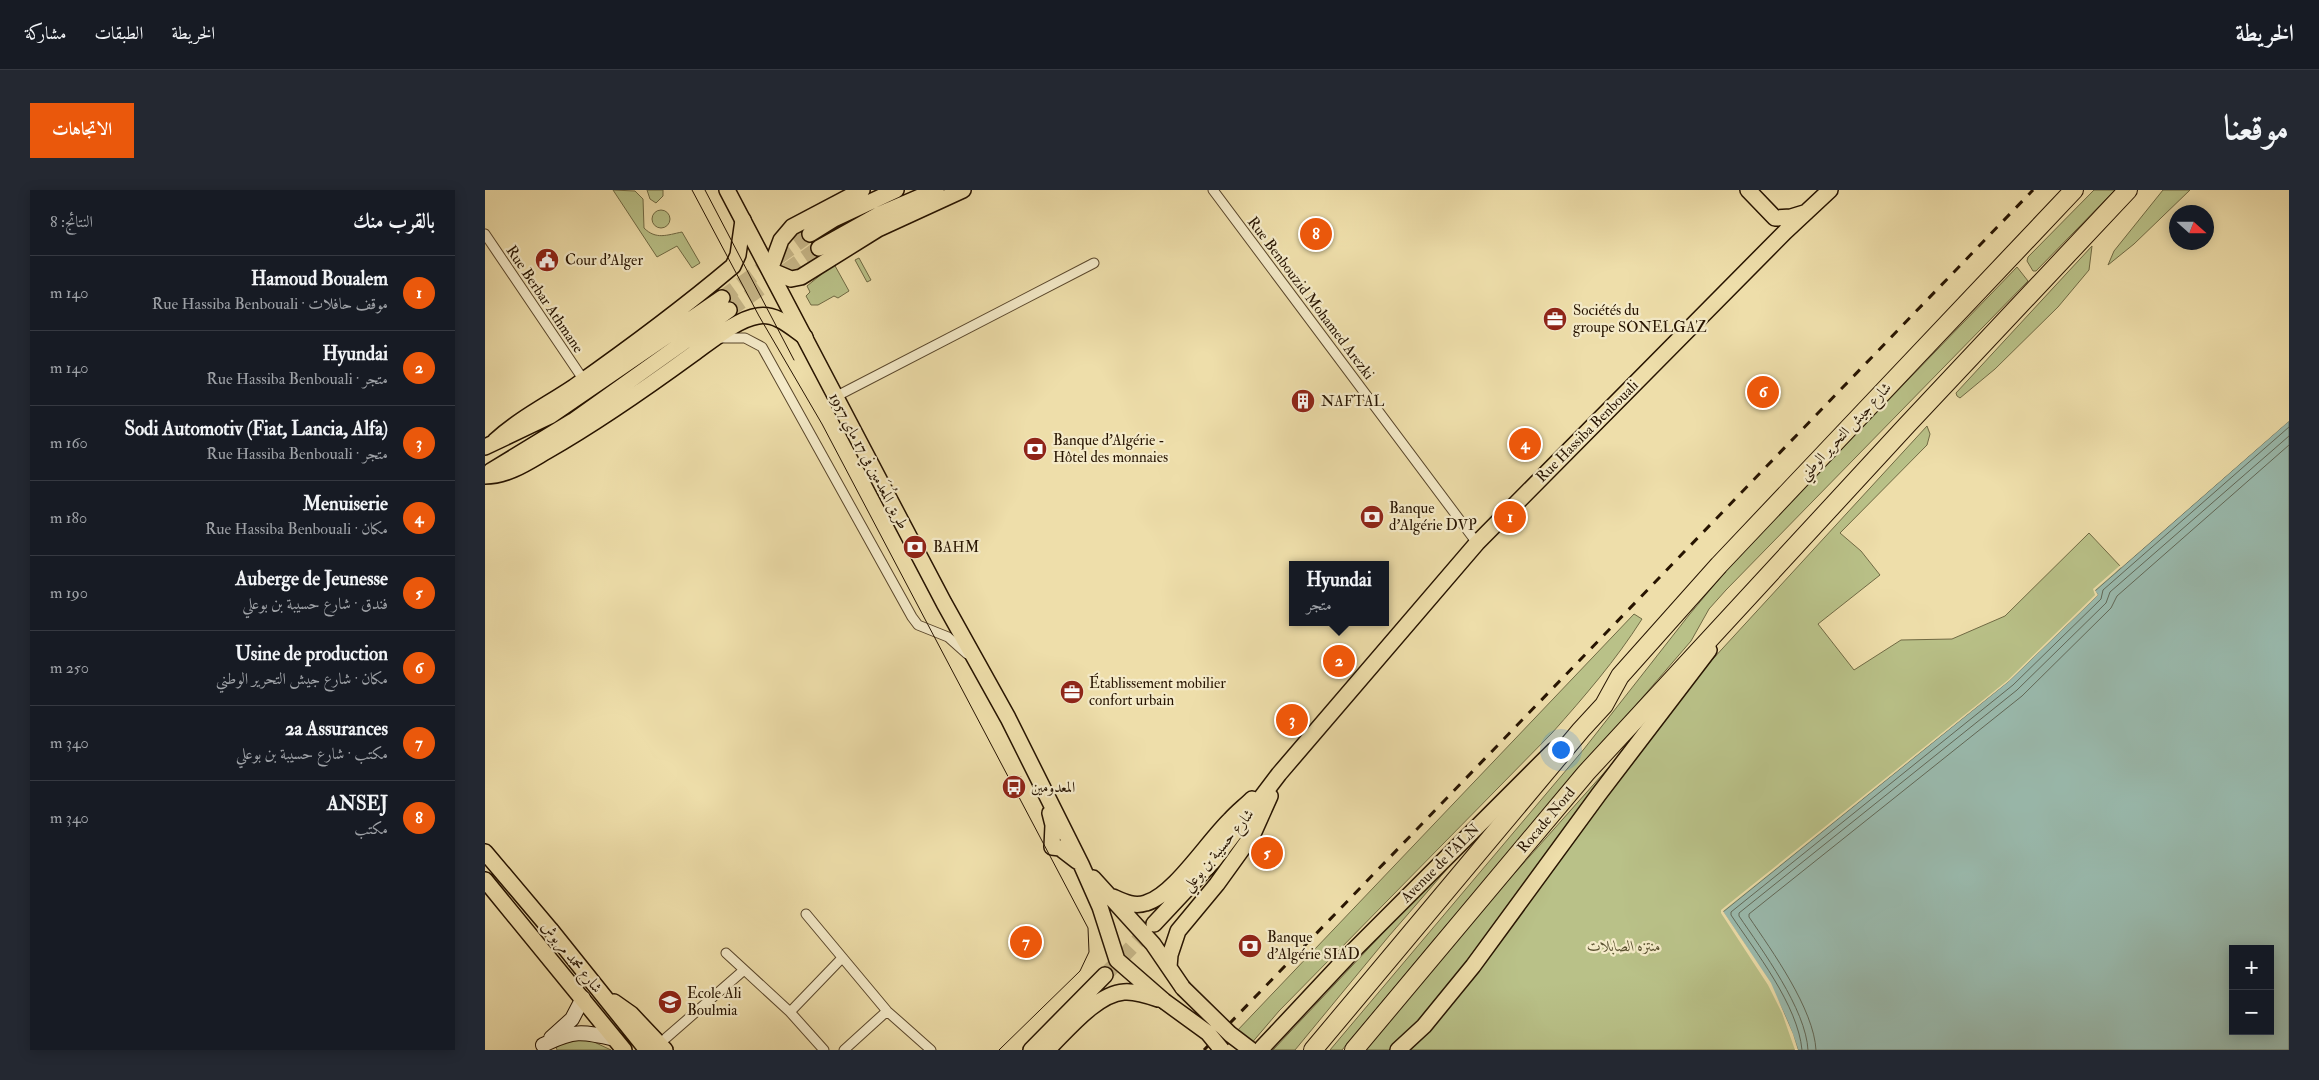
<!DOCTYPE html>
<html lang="ar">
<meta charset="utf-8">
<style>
body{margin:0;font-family:"IM FELL Double Pica",Amiri,serif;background:#242831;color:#f1f3f6;direction:rtl}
.controls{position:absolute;right:15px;bottom:15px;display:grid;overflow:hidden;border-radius:0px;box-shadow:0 2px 12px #0003}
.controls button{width:45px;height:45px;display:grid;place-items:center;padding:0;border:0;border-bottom:1px solid #363941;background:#171b24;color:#f1f3f6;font:25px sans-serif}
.compass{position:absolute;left:1684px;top:15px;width:45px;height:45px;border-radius:50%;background:#171b24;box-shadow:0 2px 12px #0003;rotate:111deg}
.you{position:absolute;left:1075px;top:559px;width:18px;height:18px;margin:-12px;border:4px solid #fff;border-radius:50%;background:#1a73e8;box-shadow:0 0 0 8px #1a73e833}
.badge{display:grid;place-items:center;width:32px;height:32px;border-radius:50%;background:#ea580c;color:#fff;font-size:16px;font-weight:700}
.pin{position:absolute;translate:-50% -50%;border:2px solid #fff;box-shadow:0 1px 5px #0006}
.popup{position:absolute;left:804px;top:371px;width:100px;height:65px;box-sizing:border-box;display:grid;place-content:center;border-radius:0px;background:#171b24;filter:drop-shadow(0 1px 4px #0005);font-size:16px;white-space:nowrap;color:#9ea1a6}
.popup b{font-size:19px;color:#f1f3f6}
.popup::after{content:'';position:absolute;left:50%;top:100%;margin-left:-10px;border:10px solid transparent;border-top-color:#171b24}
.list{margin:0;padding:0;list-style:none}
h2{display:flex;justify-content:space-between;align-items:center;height:65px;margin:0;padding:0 20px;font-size:21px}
h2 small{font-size:16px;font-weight:400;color:#9ea1a6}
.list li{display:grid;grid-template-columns:32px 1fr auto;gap:15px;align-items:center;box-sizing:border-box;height:75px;padding:0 20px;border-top:1px solid #363941}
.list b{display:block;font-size:19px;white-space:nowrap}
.list p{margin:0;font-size:16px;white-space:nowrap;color:#9ea1a6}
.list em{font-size:16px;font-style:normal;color:#9ea1a6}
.map{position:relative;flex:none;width:1804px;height:860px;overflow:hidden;direction:ltr;border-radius:0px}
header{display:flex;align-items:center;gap:30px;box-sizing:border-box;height:70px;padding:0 25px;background:#171b24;border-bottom:1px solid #363941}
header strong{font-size:24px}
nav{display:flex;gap:28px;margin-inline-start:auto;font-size:18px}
.intro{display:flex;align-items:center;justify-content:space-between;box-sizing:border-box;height:120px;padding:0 30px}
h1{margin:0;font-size:35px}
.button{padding:12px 22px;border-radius:0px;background:#ea580c;color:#fff;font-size:18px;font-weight:700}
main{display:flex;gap:30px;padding:0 30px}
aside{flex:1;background:#171b24;border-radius:0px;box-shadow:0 2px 12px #0003}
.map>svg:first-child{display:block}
.green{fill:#b9c188;stroke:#706a44}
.water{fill:#9abbaf;stroke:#6c7869;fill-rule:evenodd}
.pier{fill:#eedeaa}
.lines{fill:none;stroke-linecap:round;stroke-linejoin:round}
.shore{stroke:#606858;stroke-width:1}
.primary-tunnel{stroke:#c6b688;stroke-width:15;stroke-dasharray:15 8;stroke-linecap:butt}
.trunk-tunnel{stroke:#c6b688;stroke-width:15;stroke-dasharray:15 8;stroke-linecap:butt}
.minor-casing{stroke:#59462b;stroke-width:11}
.secondary-casing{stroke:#271401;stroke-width:16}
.primary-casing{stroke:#271401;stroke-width:18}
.trunk-casing{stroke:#271401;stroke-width:18}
.motorway-casing{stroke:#271401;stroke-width:20}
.minor{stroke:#f4eac8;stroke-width:9}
.secondary{stroke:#f4eac8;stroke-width:14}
.primary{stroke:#eedeaa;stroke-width:15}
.trunk{stroke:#eedeaa;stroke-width:15}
.motorway{stroke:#eedeaa;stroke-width:18}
.tram{stroke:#271401;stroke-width:1}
.rail{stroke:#271401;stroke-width:3;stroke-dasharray:9 9;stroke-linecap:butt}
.primary-bridge-casing{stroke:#271401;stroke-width:18;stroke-linecap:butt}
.primary-bridge{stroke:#eedeaa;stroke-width:15}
.labels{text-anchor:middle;stroke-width:4.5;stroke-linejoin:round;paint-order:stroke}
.poi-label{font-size:15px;fill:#271401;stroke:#f4eac8;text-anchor:start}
.street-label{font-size:15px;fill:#271401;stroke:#f4eac8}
.park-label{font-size:15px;font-style:italic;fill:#5a5130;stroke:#f4eac8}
</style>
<header>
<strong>الخريطة</strong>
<nav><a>الخريطة</a><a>الطبقات</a><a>مشاركة</a></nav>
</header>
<div class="intro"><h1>موقعنا</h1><a class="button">الاتجاهات</a></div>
<main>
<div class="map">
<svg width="1804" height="860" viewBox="0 0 1804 860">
<rect width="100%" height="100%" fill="#eedeaa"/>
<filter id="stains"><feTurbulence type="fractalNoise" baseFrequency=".004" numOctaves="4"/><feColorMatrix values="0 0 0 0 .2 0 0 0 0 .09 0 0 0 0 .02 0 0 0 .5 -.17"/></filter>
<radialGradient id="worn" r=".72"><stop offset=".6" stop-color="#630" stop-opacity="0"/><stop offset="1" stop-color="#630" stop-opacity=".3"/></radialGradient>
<path class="green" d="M128,0L150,1L158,9L159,38C171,50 182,45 197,42L215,73L207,78L192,56L172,67Z
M162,0H178V6L171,13L165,9Z
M1609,0H1630L1551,81H1548L1542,71L1543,67Z
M1678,0H1705L1649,54L1623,75L1629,61Z
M167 29a9 9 0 1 1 18 0a9 9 0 1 1-18 0Z
M1607,56L1604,80L1573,117L1510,179L1475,208L1472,206L1471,203Z
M374,68L386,90L382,92L370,70Z
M349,74L364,101L353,108L349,106L333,115H326L321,106L325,102L322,96Z
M1532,77L1543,91L1241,400L1224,419L1206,451L946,753L857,860H845L1099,559L1204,425L1256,363Z
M1442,236L1445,244L1442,255L1355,343L1376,361L1395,385L1333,434L1369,480L1416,450L1467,449L1520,426L1604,343L1636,377L1286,793L1313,860H880L997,720L1125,576L1126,577L1046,707L1215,483Z
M1149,424L1157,429C1131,470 1099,507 1067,543L794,821L765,855L750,843Z
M960,677L962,679L904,746L810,860H788Z
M97,849L109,852L126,860H72L71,857C79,851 88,850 97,849Z"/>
<path class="water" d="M1804,231V860H1313C1297,808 1267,766 1238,722L1524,491L1613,405L1610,401ZM1748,759H1785V841H1748Z"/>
<path class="pier" d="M1804,228V231L1610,400L1613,405L1524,491L1238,721L1286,793L1308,844L1313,860H1310L1297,823L1283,795L1236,723V720L1523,490L1610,405L1608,399Z"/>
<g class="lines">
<path class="shore" d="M1317,860C1313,815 1270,761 1246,725V722L1528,495L1616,409L1618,400L1804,237
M1323,860C1321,819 1277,760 1254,726V723L1532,500L1621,413L1625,402L1804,246
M1331,860C1329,819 1287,761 1264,727V724L1537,506L1626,418L1632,406L1804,255"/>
<path class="primary-tunnel" d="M620,785L667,736"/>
<path class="trunk-tunnel" d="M237,108L325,44
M244,120L334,58"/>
<g class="minor-casing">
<path id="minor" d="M728,0L992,353
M0,44L98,189
M232,148H260L277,157L427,427L433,435L463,447L482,464
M350,207L609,73
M321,724L402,821L446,860
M241,763L305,822L339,860
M305,822L357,768
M181,848L259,780
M359,860L402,821"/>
</g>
<g class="secondary-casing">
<path id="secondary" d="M66,848L87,829L98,808
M58,855C89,840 96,841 130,849"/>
</g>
<g class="primary-casing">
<path id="primary" d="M242,0L459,413L523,528L596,674L615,717L632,770L679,811
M1263,0L1290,28L1306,27L1319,23
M565,623L568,635L567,657L575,658L592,671
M608,688L668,754L698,798
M628,707C639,712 649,717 661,713C689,705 723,651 745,630C752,622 760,616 767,609
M669,734L729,670L794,584L992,353L1300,42L1345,0
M684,777L685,765L693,741L732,694L768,644L785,606
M546,860L620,785
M562,860C581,842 611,804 639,802C650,801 662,805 673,809
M913,860L939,836L988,776L1114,604L1224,460"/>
</g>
<g class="trunk-casing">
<path id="trunk" d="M377,0L307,37L296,50L285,80L306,89L316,87L393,39L478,0
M325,44L349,29L411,0
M334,58L393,25L451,0
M10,251C34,229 62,215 89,197C143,159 197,119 248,76L253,65L258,30
M0,257L65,226L237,108
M6,281L88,231L244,120
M0,286C23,286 43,272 62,261C113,232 160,199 208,164C225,152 252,129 273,126C291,123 306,137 320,147
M0,662L65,739L162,860
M0,690L139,860
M129,812L146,824L180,860
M775,860L865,764L1069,560"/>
</g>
<g class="motorway-casing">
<path id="motorway" d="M828,860L1096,540L1119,515L1135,486L1234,375L1589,0
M869,860L1101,583L1422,235L1643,0"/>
</g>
<use href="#minor" class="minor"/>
<use href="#secondary" class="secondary"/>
<use href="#primary" class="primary"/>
<use href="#trunk" class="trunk"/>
<use href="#motorway" class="motorway"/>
<path class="tram" d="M207,0L274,126L337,234L603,738L604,762L595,781L514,860
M220,0L309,170"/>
<path class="rail" d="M719,860L1548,0"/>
<g class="primary-bridge-casing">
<path id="primary-bridge" d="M698,798L745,844L766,860
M679,811L723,843L737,860"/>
</g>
<use href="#primary-bridge" class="primary-bridge"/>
</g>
<defs>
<g id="civic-disc" transform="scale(1.25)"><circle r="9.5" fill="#8f2418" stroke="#f4eac8"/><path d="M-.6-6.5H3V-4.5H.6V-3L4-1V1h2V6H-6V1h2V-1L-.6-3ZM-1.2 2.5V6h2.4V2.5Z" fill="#fff"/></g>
<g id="office-disc" transform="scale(1.25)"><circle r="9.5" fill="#8f2418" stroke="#f4eac8"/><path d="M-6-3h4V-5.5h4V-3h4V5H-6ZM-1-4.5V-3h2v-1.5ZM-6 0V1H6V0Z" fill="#fff"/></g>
<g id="building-disc" transform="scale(1.25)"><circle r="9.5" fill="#8f2418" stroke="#f4eac8"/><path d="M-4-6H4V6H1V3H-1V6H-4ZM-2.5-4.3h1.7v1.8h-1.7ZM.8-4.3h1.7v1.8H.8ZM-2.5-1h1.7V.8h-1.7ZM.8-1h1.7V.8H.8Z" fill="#fff"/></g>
<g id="bank-disc" transform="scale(1.25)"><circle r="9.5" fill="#8f2418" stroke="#f4eac8"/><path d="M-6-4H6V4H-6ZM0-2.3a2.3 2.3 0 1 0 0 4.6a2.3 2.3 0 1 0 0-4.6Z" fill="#fff"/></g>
<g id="bus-disc" transform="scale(1.25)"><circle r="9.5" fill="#8f2418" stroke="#f4eac8"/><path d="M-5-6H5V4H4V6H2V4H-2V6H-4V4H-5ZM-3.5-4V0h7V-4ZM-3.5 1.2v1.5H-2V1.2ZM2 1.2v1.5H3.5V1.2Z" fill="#fff"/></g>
<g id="school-disc" transform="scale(1.25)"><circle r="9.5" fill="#8f2418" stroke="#f4eac8"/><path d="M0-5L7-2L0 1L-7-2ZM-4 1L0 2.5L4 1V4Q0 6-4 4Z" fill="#fff"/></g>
</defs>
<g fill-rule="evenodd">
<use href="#civic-disc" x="62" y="70"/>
<use href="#office-disc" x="1070" y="129"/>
<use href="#building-disc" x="818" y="211"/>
<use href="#bank-disc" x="550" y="259"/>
<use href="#bank-disc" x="887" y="327"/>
<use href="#bank-disc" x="430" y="357"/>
<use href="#office-disc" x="587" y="502"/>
<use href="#bus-disc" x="529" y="597"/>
<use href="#bank-disc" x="765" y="756"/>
<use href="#school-disc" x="185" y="812"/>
</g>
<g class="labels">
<g class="poi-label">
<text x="80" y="75">Cour d'Alger</text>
<text x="1088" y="125">Sociétés du<tspan x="1088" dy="17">groupe SONELGAZ</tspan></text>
<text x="836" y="216">NAFTAL</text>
<text x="568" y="255">Banque d'Algérie -<tspan x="568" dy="17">Hôtel des monnaies</tspan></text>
<text x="904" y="323">Banque<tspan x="904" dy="17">d'Algérie DVP</tspan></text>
<text x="448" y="362">BAHM</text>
<text x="604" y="498">Établissement mobilier<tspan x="604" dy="17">confort urbain</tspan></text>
<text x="546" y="602">المعدومين</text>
<text x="782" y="752">Banque<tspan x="782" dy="17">d'Algérie SIAD</tspan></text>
<text x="202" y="808">Ecole Ali<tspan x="202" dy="17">Boulmia</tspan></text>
</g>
<g class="street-label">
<text transform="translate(826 108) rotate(53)" y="5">Rue Benbouzid Mohamed Arezki</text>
<text transform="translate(60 109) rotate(56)" y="5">Rue Berbar Athmane</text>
<text transform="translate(1102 241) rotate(-45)" y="5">Rue Hassiba Benbouali</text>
<text transform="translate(1360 241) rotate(-47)" y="5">شارع جيش التحرير الوطني</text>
<text transform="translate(384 271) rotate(62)" y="5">طريق المُعدَمين في 17 ماي 1957</text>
<text transform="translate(1061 630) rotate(-50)" y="5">Rocade Nord</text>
<text transform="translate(733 660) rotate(-50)" y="5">شارع حسيبة بن بوعلي</text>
<text transform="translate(955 673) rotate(-45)" y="5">Avenue de l'ALN</text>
<text transform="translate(87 767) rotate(51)" y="5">شارع محمد مربوش</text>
</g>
<g class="park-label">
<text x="1139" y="761">منتزه الصابلات</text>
</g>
</g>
<rect width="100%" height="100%" filter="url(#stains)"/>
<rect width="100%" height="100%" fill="url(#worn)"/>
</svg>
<div class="controls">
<button>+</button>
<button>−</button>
</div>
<svg class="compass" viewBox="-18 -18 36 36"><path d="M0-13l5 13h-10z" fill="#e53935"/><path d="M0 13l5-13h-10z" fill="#9ea1a6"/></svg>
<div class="you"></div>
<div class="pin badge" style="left:1025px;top:327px">1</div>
<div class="pin badge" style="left:854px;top:471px">2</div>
<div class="popup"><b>Hyundai</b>متجر</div>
<div class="pin badge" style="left:807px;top:530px">3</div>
<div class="pin badge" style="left:1040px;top:254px">4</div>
<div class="pin badge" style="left:782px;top:663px">5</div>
<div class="pin badge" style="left:1278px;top:202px">6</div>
<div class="pin badge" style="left:541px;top:752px">7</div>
<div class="pin badge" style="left:831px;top:44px">8</div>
</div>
<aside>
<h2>بالقرب منك<small>النتائج: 8</small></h2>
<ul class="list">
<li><span class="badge">1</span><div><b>Hamoud Boualem</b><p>موقف حافلات · Rue Hassiba Benbouali</p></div><em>140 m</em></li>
<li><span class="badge">2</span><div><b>Hyundai</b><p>متجر · Rue Hassiba Benbouali</p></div><em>140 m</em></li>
<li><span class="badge">3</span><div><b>Sodi Automotiv (Fiat, Lancia, Alfa)</b><p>متجر · Rue Hassiba Benbouali</p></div><em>160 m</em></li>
<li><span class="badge">4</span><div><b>Menuiserie</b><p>مكان · Rue Hassiba Benbouali</p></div><em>180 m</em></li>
<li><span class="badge">5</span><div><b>Auberge de Jeunesse</b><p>فندق · شارع حسيبة بن بوعلي</p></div><em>190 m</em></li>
<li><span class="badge">6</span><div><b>Usine de production</b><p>مكان · شارع جيش التحرير الوطني</p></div><em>250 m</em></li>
<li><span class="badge">7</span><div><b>2a Assurances</b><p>مكتب · شارع حسيبة بن بوعلي</p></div><em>340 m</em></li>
<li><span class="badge">8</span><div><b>ANSEJ</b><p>مكتب</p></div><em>340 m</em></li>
</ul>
</aside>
</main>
